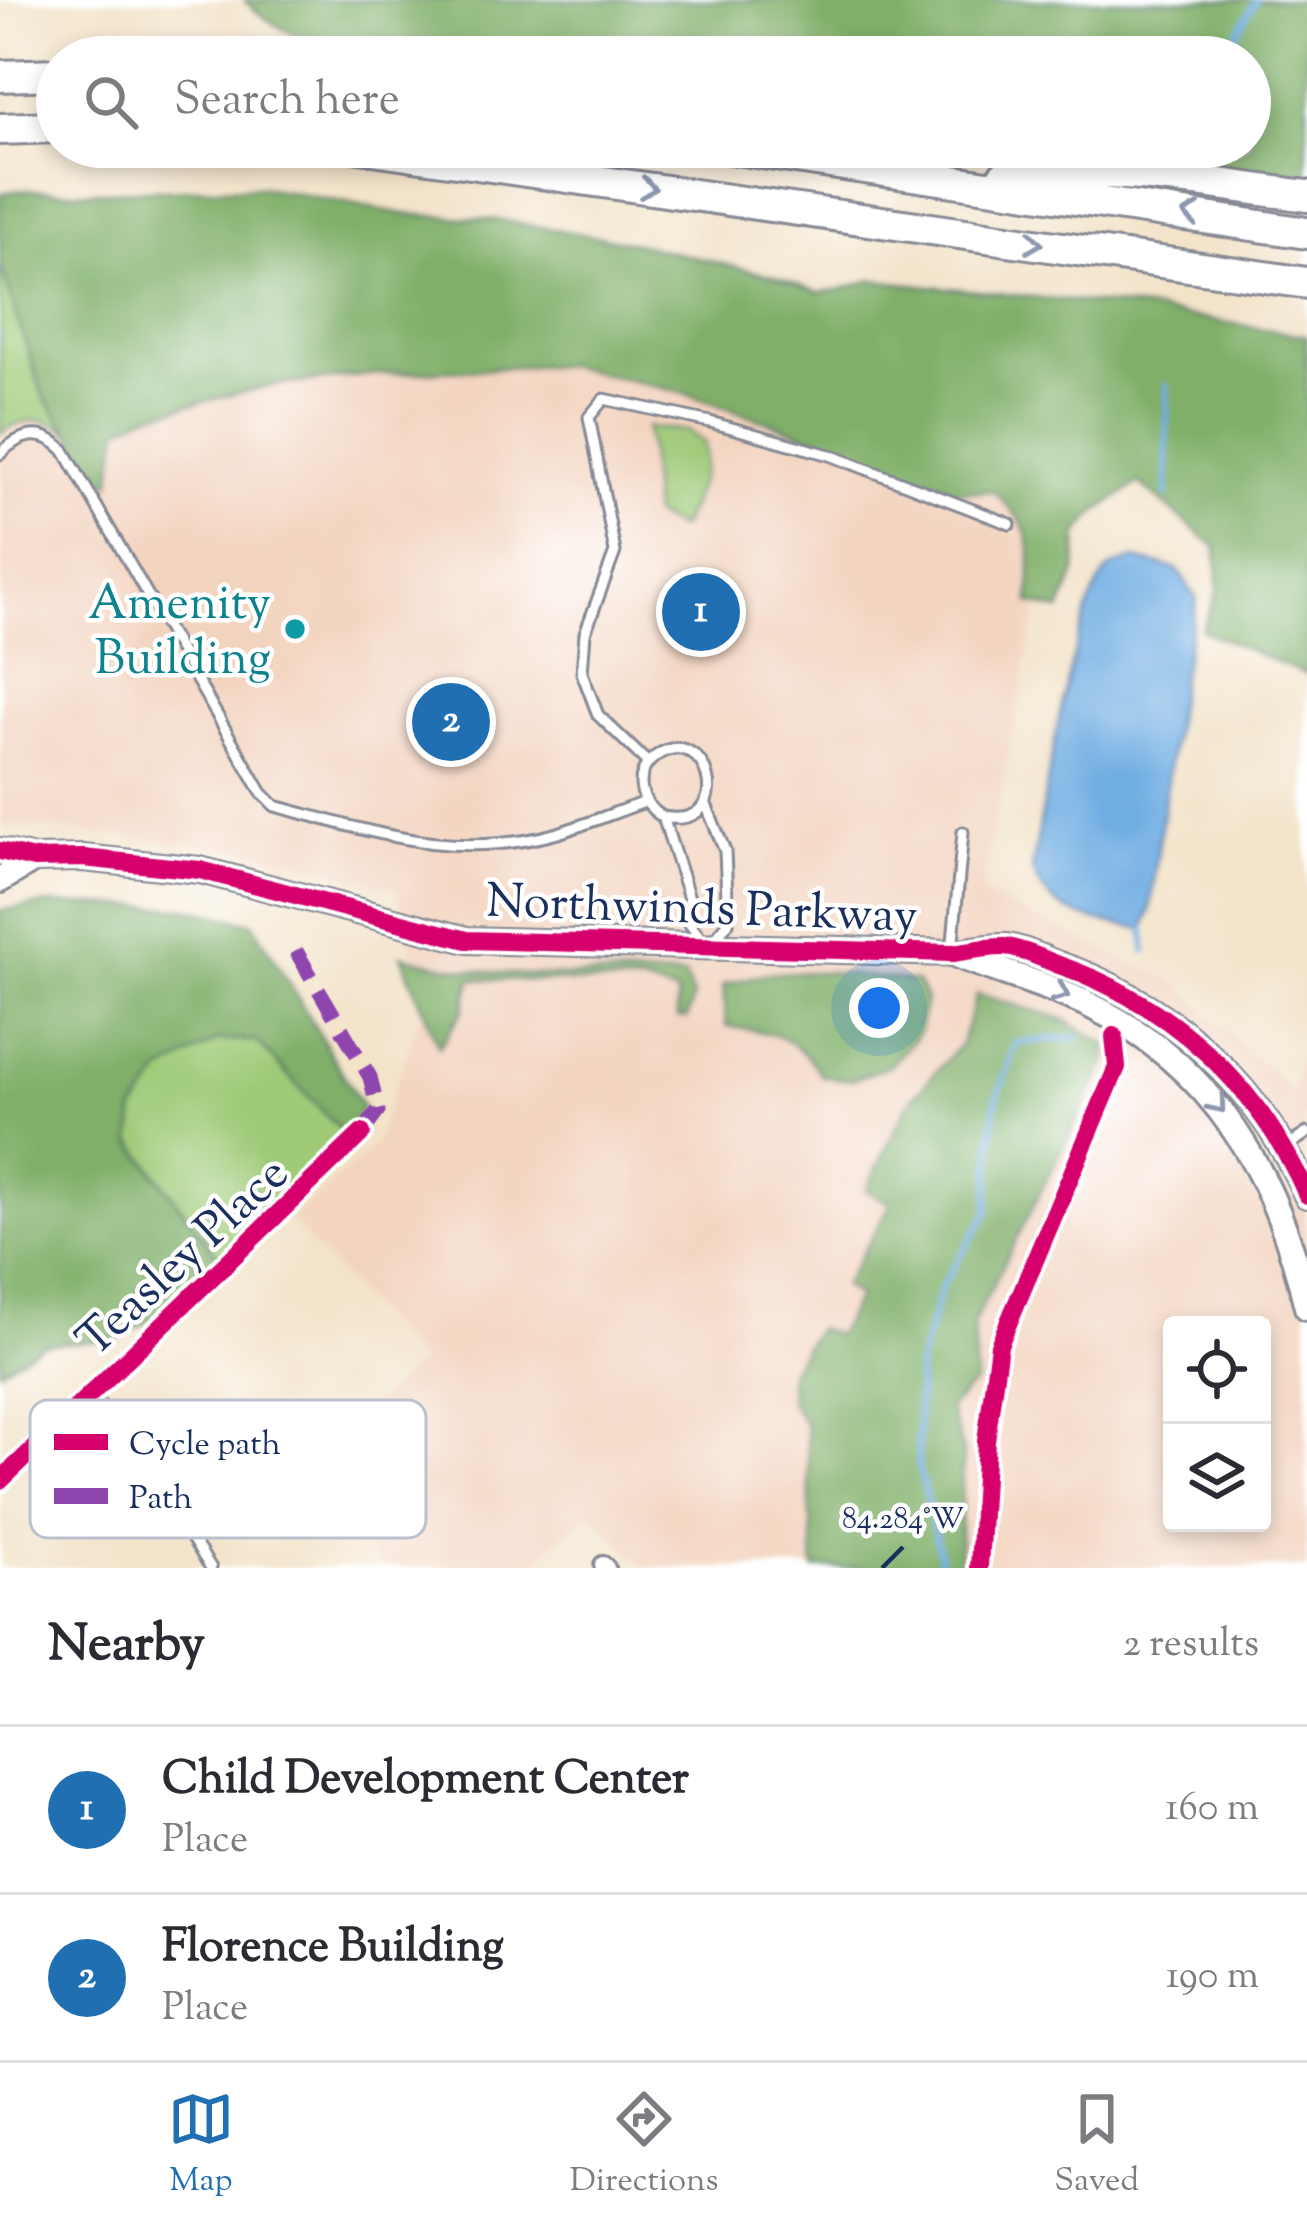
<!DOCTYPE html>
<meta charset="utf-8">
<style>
body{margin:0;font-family:"Sorts Mill Goudy",serif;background:#f2f2f3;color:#2b2b33}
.controls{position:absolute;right:36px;bottom:36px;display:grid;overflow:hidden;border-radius:12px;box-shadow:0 6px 18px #0003}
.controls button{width:108px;height:108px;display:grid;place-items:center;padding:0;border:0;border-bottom:3px solid #e1e1e2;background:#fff;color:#2b2b33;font:60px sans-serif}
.you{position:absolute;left:879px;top:1008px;width:42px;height:42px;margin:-30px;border:9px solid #fff;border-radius:50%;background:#1a73e8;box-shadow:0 0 0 18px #1a73e833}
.badge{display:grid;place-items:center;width:78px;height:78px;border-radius:50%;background:#1f6fb2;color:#fff;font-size:39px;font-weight:700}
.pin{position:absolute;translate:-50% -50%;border:6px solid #fff;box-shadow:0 3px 12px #0006}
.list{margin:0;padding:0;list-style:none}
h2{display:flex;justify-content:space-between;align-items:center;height:156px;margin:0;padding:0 48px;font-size:51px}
h2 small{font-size:39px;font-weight:400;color:#7c7c81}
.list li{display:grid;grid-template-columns:78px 1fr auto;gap:36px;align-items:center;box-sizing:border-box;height:168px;padding:0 48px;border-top:3px solid #e1e1e2}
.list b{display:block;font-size:45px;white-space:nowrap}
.list p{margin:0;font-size:39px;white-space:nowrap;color:#7c7c81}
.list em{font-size:39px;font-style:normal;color:#7c7c81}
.icon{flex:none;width:66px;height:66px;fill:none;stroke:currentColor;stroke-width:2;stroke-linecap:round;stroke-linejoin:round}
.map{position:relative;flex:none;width:1307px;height:1568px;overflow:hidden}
.search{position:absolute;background:#fff;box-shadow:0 6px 18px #0003;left:36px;right:36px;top:36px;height:132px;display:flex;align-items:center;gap:30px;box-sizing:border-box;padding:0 42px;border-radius:66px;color:#7c7c81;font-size:45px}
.sheet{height:492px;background:#fff}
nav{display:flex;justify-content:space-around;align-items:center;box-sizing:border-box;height:168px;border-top:3px solid #e1e1e2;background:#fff;font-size:33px;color:#7c7c81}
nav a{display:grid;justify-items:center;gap:6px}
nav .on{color:#1f6fb2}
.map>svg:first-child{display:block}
.built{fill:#f3d4bf;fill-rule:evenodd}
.green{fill:#9fcb78;stroke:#5d7d6b;stroke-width:3}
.forest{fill:#7faf68;stroke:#4d6f63;stroke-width:3}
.water{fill:#6fade2;stroke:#456ea0;stroke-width:3}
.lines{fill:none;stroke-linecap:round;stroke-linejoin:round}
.stream{stroke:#6fade2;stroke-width:6}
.lane-casing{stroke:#878994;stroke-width:15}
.street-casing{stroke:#878994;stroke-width:22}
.secondary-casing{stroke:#878994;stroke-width:30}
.highway-casing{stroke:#878994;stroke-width:36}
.lane{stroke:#fff;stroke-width:9}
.street{stroke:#fff;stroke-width:16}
.secondary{stroke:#fff;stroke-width:24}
.highway{stroke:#fff;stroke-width:30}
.quiet{stroke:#8e44ad;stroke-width:15;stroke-dasharray:30 15;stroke-linecap:butt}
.cycleway-casing{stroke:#fff;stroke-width:26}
.cycleway{stroke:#d6006c;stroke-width:18}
.oneway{stroke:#8d97ae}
.ticks{fill:none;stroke:#1b2f5e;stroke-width:4.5}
.culture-dot{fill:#0f9aa8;stroke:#fff;stroke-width:4.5}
.labels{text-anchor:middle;stroke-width:9;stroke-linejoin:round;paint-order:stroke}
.culture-label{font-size:48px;fill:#0d838f;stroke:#fff;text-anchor:end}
.street-label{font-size:48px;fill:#1b2f5e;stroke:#fff}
.key{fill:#fff;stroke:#bbc1cf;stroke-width:3}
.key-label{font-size:33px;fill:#1b2f5e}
.ticks-label{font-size:30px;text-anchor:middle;fill:#1b2f5e;stroke:#fff;stroke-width:9;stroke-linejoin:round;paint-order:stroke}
</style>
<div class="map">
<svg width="1307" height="1568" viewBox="0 0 1307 1568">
<rect width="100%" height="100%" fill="#fff"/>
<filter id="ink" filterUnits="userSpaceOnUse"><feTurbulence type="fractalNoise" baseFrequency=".00833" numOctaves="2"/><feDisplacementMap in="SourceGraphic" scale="24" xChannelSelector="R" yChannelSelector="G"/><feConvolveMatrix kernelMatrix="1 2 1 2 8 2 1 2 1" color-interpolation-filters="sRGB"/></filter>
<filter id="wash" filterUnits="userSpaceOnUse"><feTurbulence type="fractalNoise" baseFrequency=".004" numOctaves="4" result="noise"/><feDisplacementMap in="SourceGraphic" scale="48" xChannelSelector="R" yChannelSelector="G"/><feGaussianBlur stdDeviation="2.7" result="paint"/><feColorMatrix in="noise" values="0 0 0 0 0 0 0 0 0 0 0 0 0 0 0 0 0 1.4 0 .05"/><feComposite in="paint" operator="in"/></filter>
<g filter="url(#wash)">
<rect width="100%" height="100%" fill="#f3e3c9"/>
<path class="built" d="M493,324L1061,488L981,893L1175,982L1292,1091L1307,1028V1568H645L590,1512L527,1568H384L296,1470L421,1362L290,1221L375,1144L425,1002L397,889L272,854L51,828L0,826V364ZM1172,1325H1262V1523H1172Z"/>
<path class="green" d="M0,263L43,395L70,434C47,415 24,417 0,433Z
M647,427L688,431L703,442C710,470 691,503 680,529L653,515Z
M218,1040L256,1041L344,1134L219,1258L132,1141L134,1112L161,1072Z"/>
<path class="forest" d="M244,0H1307V185L1084,162L1044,152L1040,147H1250V57H397C339,48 286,43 244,0Z
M263,187L404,214L498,220L630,242L774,276L818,292L839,290L873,280L1145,309L1307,336V675L1202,630L1218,590L1217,548L1139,483L1097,511L1078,534L1076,573L1060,611L1030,603C1031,546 1038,531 993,491H954L807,435L684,393L565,365L377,374L270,386L150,414L120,428L111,483L100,477L43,395L23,336L0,263V194L19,190L80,192Z
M52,904L185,908L253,923L363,1108L344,1134L256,1041L218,1040L162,1072L134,1112L132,1142L219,1258L155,1318L114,1340L42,1344L0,1370V910Z
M401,955C490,983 592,974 685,976L693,997L687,1018H677V994L645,984L471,979L464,1009L439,1047Z
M829,972L917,982L926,1000L918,1034L891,1065L852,1080L822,1076C793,1033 775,1034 726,1026L723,985L769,973Z
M977,994L1063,1019L1108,1045L1107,1061L973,1324L976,1382L949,1408L963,1452L959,1568H814L806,1426L790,1401L789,1372L817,1328L837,1335L858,1296L843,1286L891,1204L866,1190L909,1102L961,1044Z"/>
<path class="water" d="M1135,559L1177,569L1197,600L1180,683L1150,911L1144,929C1098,921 1050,919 1032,870C1043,810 1071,608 1109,570C1115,564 1127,562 1135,559Z"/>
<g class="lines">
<path class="stream" d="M1223,57L1256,0
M1167,495V385
M1144,929L1146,951
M938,1568L940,1556L918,1465V1366L942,1285L988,1213L995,1105L1016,1043L1078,1037"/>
</g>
</g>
<g filter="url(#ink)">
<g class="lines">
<g class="lane-casing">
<path id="lane" d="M0,454C21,433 42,428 64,450L262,793L275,806C374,832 454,862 558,833C587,824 616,812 645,802
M648,763L598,715L582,673L585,633L615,552L589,417L604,399L710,422L830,455L1010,524
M663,817C739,831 708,719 656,756C631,774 640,804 663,817L689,898L688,922L708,947L728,923L725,851L705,802
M952,952L963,832
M1286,1147L1307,1133
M90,1394L116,1421L211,1568"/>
</g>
<g class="street-casing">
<path id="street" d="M0,1481L362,1133
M603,1565L606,1568"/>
</g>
<g class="secondary-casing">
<path id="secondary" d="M0,851L34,859L83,858L200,870L467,940L952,953C969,951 989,946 1006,947C1023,949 1043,959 1059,965C1170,1003 1260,1086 1307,1195
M0,880L34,859
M959,956C1002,973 1047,985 1089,1005C1215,1066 1277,1175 1307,1307"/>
</g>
<g class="highway-casing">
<path id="highway" d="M0,76L57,74
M0,129L57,127
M359,147L1307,283
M722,147L1307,233
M1003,177C1104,163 1206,183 1307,196"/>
</g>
<use href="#lane" class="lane"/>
<use href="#street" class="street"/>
<use href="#secondary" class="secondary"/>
<use href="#highway" class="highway"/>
<path class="quiet" d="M296,951L370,1077L378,1111L362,1133"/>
<g class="cycleway-casing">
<path id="cycleway" d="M0,851L34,859L83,858L200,870L467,940L952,953C969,951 989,946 1006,947C1023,949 1043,959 1059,965C1170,1003 1260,1086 1307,1195
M0,1481L362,1133
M979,1568L986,1441L999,1345L1117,1067L1114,1036"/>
</g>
<use href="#cycleway" class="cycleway"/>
</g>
<defs><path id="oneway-chevron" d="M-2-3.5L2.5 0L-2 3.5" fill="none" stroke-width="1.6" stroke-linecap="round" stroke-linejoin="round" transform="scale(3)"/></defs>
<g class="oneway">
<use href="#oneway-chevron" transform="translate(648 188) rotate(8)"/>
<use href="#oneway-chevron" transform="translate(1191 214) rotate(-172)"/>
<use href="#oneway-chevron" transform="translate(1034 243) rotate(8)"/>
<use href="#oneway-chevron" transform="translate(1061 993) rotate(23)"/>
<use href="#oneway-chevron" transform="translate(1218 1105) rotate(50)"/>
</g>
</g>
<path class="ticks" d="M882,1568L903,1547"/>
<circle class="culture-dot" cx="295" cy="629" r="12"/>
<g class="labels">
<g class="culture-label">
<text x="271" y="618">Amenity<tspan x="271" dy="55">Building</tspan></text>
</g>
<g class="street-label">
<text transform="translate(702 906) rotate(2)" y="17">Northwinds Parkway</text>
<text transform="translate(181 1255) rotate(-43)" y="17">Teasley Place</text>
</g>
</g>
<rect x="30" y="1400" width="396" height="138" rx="18" class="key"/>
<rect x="54" y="1434" width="54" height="16" fill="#d6006c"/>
<rect x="54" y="1488" width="54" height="16" fill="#8e44ad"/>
<g class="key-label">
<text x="129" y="1454">Cycle path</text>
<text x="129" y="1508">Path</text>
</g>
<g class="ticks-label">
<text x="903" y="1528">84.284°W</text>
</g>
</svg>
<div class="controls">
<button><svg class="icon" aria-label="locate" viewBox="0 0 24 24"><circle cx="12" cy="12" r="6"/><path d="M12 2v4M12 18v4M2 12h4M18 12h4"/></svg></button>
<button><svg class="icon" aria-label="layers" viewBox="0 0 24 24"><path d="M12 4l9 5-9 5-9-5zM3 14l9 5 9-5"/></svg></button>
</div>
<div class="you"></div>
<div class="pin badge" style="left:701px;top:612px">1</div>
<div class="pin badge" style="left:451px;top:722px">2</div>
<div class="search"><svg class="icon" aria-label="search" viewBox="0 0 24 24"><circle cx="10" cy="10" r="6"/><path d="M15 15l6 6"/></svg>Search here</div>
</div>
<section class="sheet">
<h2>Nearby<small>2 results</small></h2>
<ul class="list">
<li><span class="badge">1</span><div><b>Child Development Center</b><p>Place</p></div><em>160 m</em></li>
<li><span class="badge">2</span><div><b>Florence Building</b><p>Place</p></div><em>190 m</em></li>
</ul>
</section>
<nav>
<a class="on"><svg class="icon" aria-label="map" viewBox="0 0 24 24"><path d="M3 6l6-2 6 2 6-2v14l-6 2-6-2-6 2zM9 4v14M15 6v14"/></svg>Map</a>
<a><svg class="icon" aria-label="directions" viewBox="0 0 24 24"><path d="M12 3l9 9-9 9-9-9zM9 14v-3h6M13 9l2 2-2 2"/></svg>Directions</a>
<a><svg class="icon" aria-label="saved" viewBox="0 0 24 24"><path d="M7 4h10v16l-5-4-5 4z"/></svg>Saved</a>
</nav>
